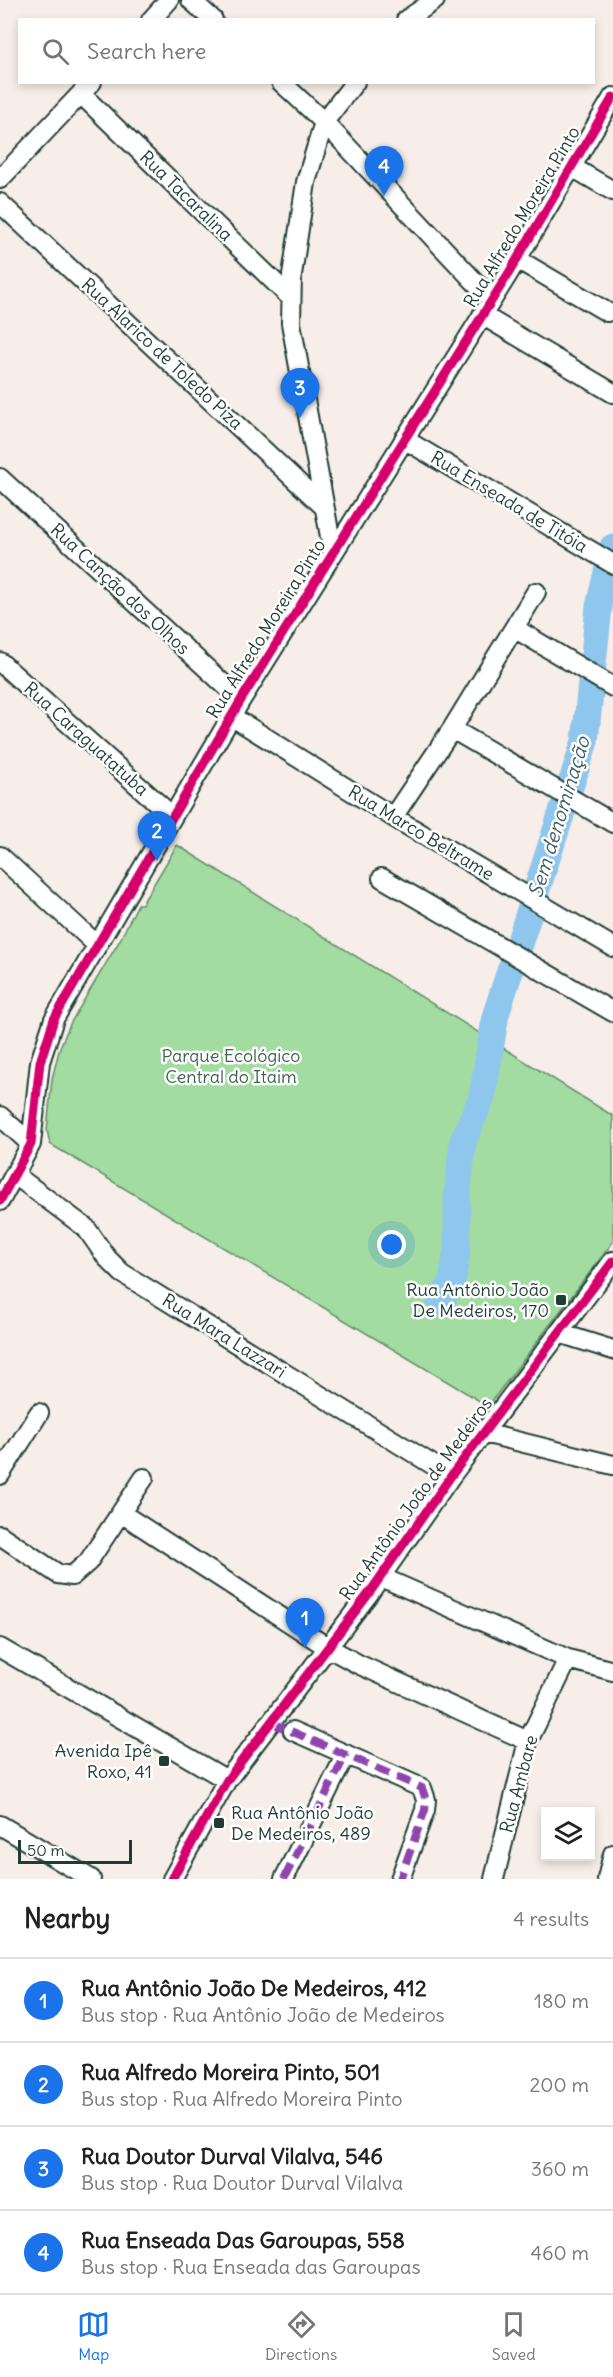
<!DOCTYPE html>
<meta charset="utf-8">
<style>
body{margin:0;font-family:Delius,sans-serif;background:#f6f6f6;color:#222}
.controls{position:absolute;right:18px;bottom:18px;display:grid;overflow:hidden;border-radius:0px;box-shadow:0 3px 9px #0003}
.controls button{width:54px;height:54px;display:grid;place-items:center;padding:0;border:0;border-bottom:2px solid #e0e0e0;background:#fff;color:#222;font:30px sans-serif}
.scale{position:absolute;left:18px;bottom:15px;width:114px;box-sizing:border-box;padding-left:6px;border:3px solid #1f3d34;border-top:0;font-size:16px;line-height:21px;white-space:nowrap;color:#1f3d34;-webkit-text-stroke:4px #fff;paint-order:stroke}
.you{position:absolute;left:392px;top:1245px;width:21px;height:21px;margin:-15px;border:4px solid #fff;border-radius:50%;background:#1a73e8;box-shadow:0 0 0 9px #1a73e833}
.badge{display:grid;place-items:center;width:39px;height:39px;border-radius:50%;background:#1a73e8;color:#fff;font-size:20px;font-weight:700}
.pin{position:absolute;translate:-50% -50px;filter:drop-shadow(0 2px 3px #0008)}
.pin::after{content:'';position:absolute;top:32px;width:21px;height:18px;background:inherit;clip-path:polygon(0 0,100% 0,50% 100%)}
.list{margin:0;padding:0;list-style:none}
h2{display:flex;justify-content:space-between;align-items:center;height:78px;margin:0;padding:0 24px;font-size:26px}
h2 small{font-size:20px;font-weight:400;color:#767676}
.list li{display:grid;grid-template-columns:39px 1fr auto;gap:18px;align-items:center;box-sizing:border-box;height:84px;padding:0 24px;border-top:2px solid #e0e0e0}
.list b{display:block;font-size:22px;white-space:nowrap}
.list p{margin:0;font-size:20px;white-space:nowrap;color:#767676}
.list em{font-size:20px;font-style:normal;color:#767676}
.icon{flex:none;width:33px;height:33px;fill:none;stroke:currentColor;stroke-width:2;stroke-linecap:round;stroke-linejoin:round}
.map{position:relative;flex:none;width:613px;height:1879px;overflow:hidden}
.search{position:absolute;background:#fff;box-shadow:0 3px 9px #0003;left:18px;right:18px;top:18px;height:66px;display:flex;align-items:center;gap:15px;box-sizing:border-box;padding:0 21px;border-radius:0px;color:#767676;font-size:22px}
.sheet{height:414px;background:#fff}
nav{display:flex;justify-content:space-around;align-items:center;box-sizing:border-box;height:84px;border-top:2px solid #e0e0e0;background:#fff;font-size:16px;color:#767676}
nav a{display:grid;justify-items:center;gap:3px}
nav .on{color:#1a73e8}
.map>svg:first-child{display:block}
.green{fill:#a2dca1;stroke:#608c6a;stroke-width:1.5}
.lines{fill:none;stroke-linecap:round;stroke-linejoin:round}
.river{stroke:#8ec6ed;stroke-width:27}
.minor-casing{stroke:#1f3d34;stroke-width:22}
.minor{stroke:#fff;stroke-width:18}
.quiet{stroke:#8e44ad;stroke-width:8;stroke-dasharray:15 8;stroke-linecap:butt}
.cycleway-casing{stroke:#fff;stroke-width:13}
.cycleway{stroke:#d6006c;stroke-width:9}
.poi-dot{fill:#1f3d34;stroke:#fff;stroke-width:2}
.labels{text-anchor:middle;stroke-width:5;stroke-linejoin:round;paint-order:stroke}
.street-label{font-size:18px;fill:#1f3d34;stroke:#fff}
.park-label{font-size:18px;fill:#40654f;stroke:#fff}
.poi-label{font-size:18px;fill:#1f3d34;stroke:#fff;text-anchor:end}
.water-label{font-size:20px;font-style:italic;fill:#3b5f62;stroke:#fff}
</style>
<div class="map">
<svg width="613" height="1879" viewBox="0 0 613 1879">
<rect width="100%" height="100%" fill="#f8eee9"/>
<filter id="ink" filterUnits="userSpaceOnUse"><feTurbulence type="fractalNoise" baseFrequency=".0167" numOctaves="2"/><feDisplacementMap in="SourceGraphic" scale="12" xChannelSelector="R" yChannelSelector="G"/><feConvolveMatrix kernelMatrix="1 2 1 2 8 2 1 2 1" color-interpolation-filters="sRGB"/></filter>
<g filter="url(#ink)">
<path class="green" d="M177,845L613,1116V1242L488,1406L50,1144L47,1130L52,1079L60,1047L71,1022L120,940L138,904H142Z"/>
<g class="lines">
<path class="river" d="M519,944L585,741L599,606L613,547
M440,1303L452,1283L457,1249V1196L463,1141L482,1097L496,1014L511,968"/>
<g class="minor-casing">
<path id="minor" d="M191,0L213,20
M151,20L169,0
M406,20L435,0
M281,82L324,122L492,300
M81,94L291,298
M572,167L613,191
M0,179L92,82
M0,203L323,506
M517,259L607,312
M482,315L613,393
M404,439L613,564
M0,478L241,700
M333,553L291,323L292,275L306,182L324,122L355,82
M514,628L613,687
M0,662L172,816
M231,716L393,817L613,947
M452,729L613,823
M393,817L452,729L536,592
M0,856L97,945
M382,878L613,1012
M0,1116L31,1144
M15,1175L86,1228L107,1258L122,1273L451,1476
M0,1201L31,1144L40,1062L54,1019L241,700L507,276L613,97
M559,1333L613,1350
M484,1433L613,1465
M0,1475L39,1413
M121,1513L327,1647L358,1664L528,1741
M0,1535L58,1574L72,1576L88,1562L144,1478
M381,1577L568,1659L613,1671
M0,1648L227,1780
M293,1731L422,1788L426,1800L425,1810L400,1879
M0,1825L91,1879
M172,1879L227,1780L370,1592L451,1476L613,1261
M284,1879L346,1754
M494,1879L528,1741L568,1659
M607,1879L613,1854"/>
</g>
<use href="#minor" class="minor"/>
<path class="quiet" d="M270,1722L422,1788L426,1800L425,1810L400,1879
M284,1879L346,1754"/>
<g class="cycleway-casing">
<path id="cycleway" d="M0,1201L31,1144L40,1062L54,1019L241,700L507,276L613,97
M172,1879L227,1780L370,1592L451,1476L613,1261"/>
</g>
<use href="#cycleway" class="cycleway"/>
</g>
</g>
<g class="poi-dot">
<rect x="555" y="1294" width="12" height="12" rx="3"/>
<rect x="158" y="1755" width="12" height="12" rx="3"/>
<rect x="213" y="1817" width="12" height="12" rx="3"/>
</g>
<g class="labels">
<g class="street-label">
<text transform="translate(186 196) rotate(44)" y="6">Rua Tacaralina</text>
<text transform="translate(522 217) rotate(-59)" y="6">Rua Alfredo Moreira Pinto</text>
<text transform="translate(162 354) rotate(43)" y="6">Rua Alarico de Toledo Piza</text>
<text transform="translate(509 502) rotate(31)" y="6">Rua Enseada de Titóia</text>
<text transform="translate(120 589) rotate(43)" y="6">Rua Canção dos Olhos</text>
<text transform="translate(266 629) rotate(-58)" y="6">Rua Alfredo Moreira Pinto</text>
<text transform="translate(86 739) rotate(42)" y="6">Rua Caraguatatuba</text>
<text transform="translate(421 833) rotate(31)" y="6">Rua Marco Beltrame</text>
<text transform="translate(224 1336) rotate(32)" y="6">Rua Mara Lazzari</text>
<text transform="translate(416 1499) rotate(-54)" y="6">Rua Antônio João de Medeiros</text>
<text transform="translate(519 1784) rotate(-75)" y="6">Rua Ambare</text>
</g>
<g class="park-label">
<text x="231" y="1062">Parque Ecológico<tspan x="231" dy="21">Central do Itaim</tspan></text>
</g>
<g class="poi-label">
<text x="549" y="1296">Rua Antônio João<tspan x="549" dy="21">De Medeiros, 170</tspan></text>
<text x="152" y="1757">Avenida Ipê<tspan x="152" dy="21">Roxo, 41</tspan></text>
<text x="231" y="1819" text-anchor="start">Rua Antônio João<tspan x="231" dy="21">De Medeiros, 489</tspan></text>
</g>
<g class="water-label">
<text transform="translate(559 817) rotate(-73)" y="7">Sem denominação</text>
</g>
</g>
</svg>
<div class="controls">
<button><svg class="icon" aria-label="layers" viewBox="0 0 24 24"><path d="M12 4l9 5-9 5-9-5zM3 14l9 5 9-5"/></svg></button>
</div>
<div class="scale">50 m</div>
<div class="you"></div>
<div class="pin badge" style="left:305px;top:1648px">1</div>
<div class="pin badge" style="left:157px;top:861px">2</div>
<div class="pin badge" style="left:300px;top:418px">3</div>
<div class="pin badge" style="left:384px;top:196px">4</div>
<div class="search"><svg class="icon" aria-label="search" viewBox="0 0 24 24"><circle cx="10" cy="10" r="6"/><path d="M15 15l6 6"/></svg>Search here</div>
</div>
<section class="sheet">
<h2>Nearby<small>4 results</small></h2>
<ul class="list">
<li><span class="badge">1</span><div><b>Rua Antônio João De Medeiros, 412</b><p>Bus stop · Rua Antônio João de Medeiros</p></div><em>180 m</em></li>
<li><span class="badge">2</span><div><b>Rua Alfredo Moreira Pinto, 501</b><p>Bus stop · Rua Alfredo Moreira Pinto</p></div><em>200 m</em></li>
<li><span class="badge">3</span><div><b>Rua Doutor Durval Vilalva, 546</b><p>Bus stop · Rua Doutor Durval Vilalva</p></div><em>360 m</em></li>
<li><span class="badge">4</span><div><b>Rua Enseada Das Garoupas, 558</b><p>Bus stop · Rua Enseada das Garoupas</p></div><em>460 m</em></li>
</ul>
</section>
<nav>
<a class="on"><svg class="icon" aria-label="map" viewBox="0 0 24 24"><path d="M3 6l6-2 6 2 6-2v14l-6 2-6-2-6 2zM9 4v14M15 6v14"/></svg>Map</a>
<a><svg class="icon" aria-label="directions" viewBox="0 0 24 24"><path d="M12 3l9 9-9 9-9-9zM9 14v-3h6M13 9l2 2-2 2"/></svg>Directions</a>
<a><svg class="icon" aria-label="saved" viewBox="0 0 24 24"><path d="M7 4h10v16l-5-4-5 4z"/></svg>Saved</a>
</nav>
